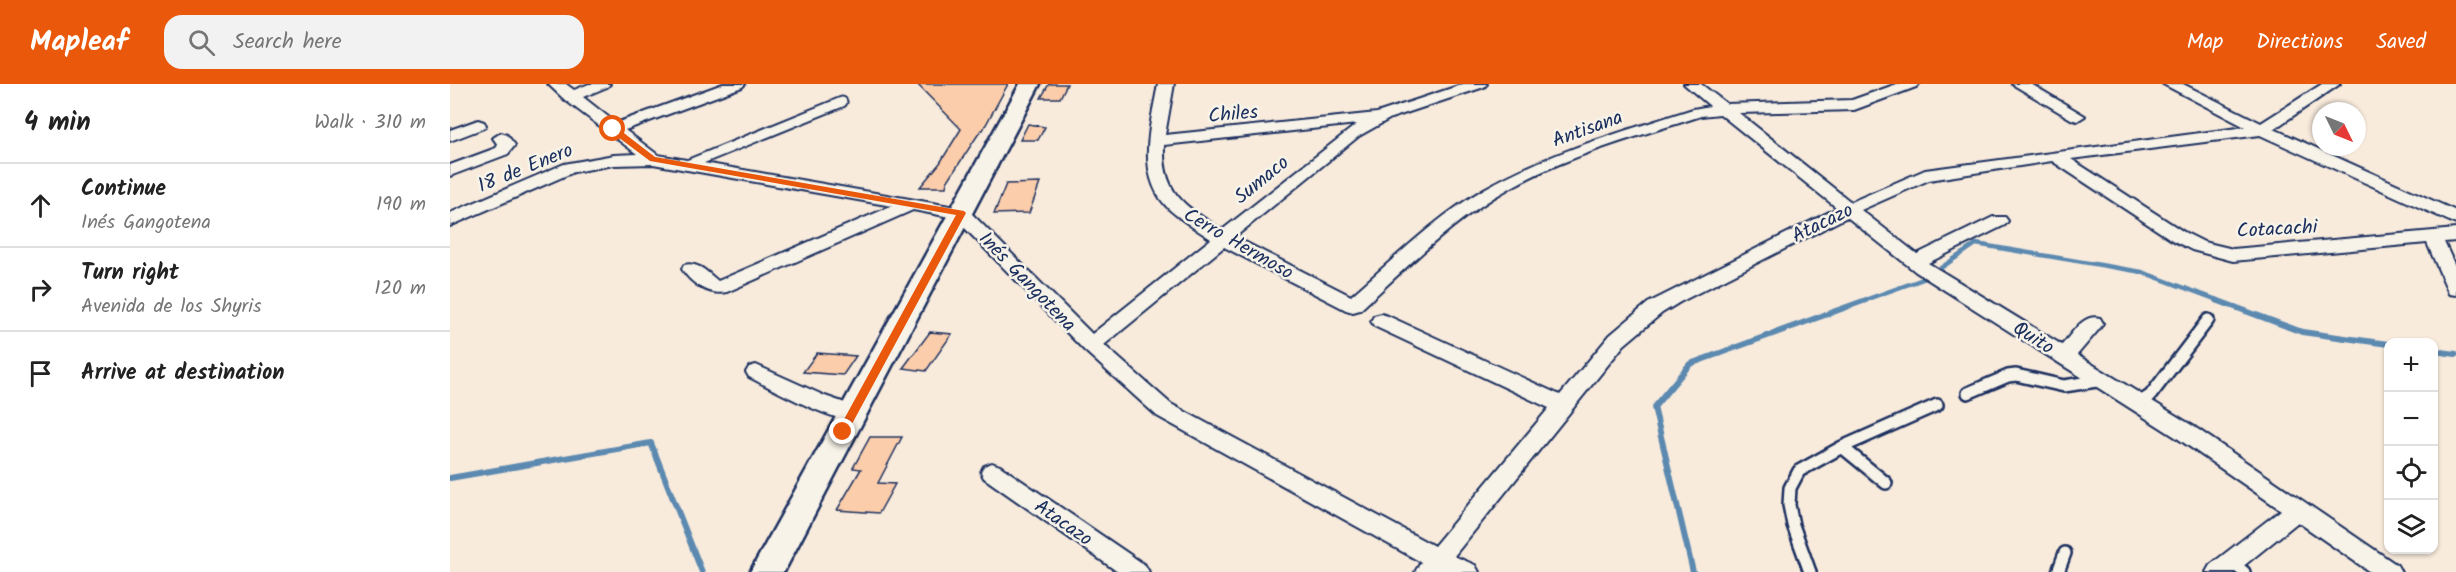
<!DOCTYPE html>
<meta charset="utf-8">
<style>
body{margin:0;font-family:Kalam,sans-serif;background:#f2f2f2;color:#222}
.controls{position:absolute;right:18px;bottom:18px;display:grid;overflow:hidden;border-radius:12px;box-shadow:0 2px 4px #0004}
.controls button{width:54px;height:54px;display:grid;place-items:center;padding:0;border:0;border-bottom:2px solid #e0e0e0;background:#fff;color:#222;font:30px sans-serif}
.compass{position:absolute;left:1862px;top:18px;width:54px;height:54px;border-radius:50%;background:#fff;box-shadow:0 2px 4px #0004;rotate:133deg}
.stop{position:absolute;width:18px;height:18px;margin:-14px;border:4px solid #ea580c;border-radius:50%;background:#fff}
.stop.end{background:#ea580c;border-color:#fff;box-shadow:0 2px 6px #0008}
.list{margin:0;padding:0;list-style:none}
h2{display:flex;justify-content:space-between;align-items:center;height:78px;margin:0;padding:0 24px;font-size:26px}
h2 small{font-size:20px;font-weight:400;color:#767676}
.list li{display:grid;grid-template-columns:39px 1fr auto;gap:18px;align-items:center;box-sizing:border-box;height:84px;padding:0 24px;border-top:2px solid #e0e0e0}
.list b{display:block;font-size:22px;white-space:nowrap}
.list p{margin:0;font-size:20px;white-space:nowrap;color:#767676}
.list em{font-size:20px;font-style:normal;color:#767676}
.icon{flex:none;width:33px;height:33px;fill:none;stroke:currentColor;stroke-width:2;stroke-linecap:round;stroke-linejoin:round}
.map{position:relative;flex:none;width:2006px;height:488px;overflow:hidden}
header{display:flex;align-items:center;gap:36px;box-sizing:border-box;height:84px;padding:0 30px;background:#ea580c;color:#fff}
header strong{font-size:28px}
nav{display:flex;gap:33px;margin-inline-start:auto;font-size:21px}
.search{width:420px;height:54px;background:#f2f2f2;display:flex;align-items:center;gap:15px;box-sizing:border-box;padding:0 21px;border-radius:18px;color:#767676;font-size:22px}
main{display:flex}
aside{flex:1;background:#fff}
.map>svg:first-child{display:block}
.lines{fill:none;stroke-linecap:round;stroke-linejoin:round}
.stream-far1{stroke:#5c89b0;stroke-width:4.5}
.stream{stroke:#5c89b0;stroke-width:6}
.building{fill:#fbcdaa;stroke:#1b2f5e;stroke-width:1.5}
.lane-far1-casing{stroke:#1b2f5e;stroke-width:13}
.lane-casing{stroke:#1b2f5e;stroke-width:16}
.street-casing{stroke:#1b2f5e;stroke-width:4}
.secondary-casing{stroke:#1b2f5e;stroke-width:5}
.lane-far1{stroke:#f7f3e8;stroke-width:9}
.lane{stroke:#f7f3e8;stroke-width:11}
.street{fill:#f7f3e8;fill-rule:evenodd}
.secondary{fill:#f7f3e8;fill-rule:evenodd}
.route{fill:#ea580c}
.labels{text-anchor:middle;stroke-width:5;stroke-linejoin:round;paint-order:stroke}
.street-label{font-size:20px;fill:#1b2f5e;stroke:#f7f3e8}
</style>
<header>
<strong>Mapleaf</strong>
<div class="search"><svg class="icon" aria-label="search" viewBox="0 0 24 24"><circle cx="10" cy="10" r="6"/><path d="M15 15l6 6"/></svg>Search here</div>
<nav><a>Map</a><a>Directions</a><a>Saved</a></nav>
</header>
<main>
<aside>
<h2>4 min<small>Walk · 310 m</small></h2>
<ul class="list">
<li><svg class="icon" aria-label="ahead" viewBox="0 0 24 24"><path d="M12 20V5M6 11l6-6 6 6"/></svg><div><b>Continue</b><p>Inés Gangotena</p></div><em>190 m</em></li>
<li><svg class="icon" aria-label="right" viewBox="0 0 24 24"><path d="M7 20v-9h11M14 6l5 5-5 5"/></svg><div><b>Turn right</b><p>Avenida de los Shyris</p></div><em>120 m</em></li>
<li><svg class="icon" aria-label="arrive" viewBox="0 0 24 24"><path d="M6 21V4h12l-3 4 3 4H6"/></svg><div><b>Arrive at destination</b></div></li>
</ul>
</aside>
<div class="map">
<svg width="2006" height="488" viewBox="0 0 2006 488">
<rect width="100%" height="100%" fill="#f8ebdc"/>
<filter id="ink" filterUnits="userSpaceOnUse"><feTurbulence type="fractalNoise" baseFrequency=".0167" numOctaves="2"/><feDisplacementMap in="SourceGraphic" scale="12" xChannelSelector="R" yChannelSelector="G"/><feConvolveMatrix kernelMatrix="1 2 1 2 8 2 1 2 1" color-interpolation-filters="sRGB"/></filter>
<g filter="url(#ink)">
<g class="lines">
<path class="stream-far1" d="M1412,217L1476,194L1526,160L1692,188L1770,217"/>
<path class="stream" d="M1766,216L1852,248L1938,260
M1984,267L2006,270
M0,394L201,359L252,488
M1243,488L1204,323L1240,280L1416,216"/>
</g>
<path class="building" d="M467,0H558L533,46H531L497,98L496,103H470L490,79L511,45Z
M599,0H617L610,14H591Z
M578,40L595,43L588,56H570Z
M590,99L579,129L544,130L556,100Z
M480,248L502,250L476,287L453,284Z
M367,269L406,272L393,291L353,288Z
M420,353H452L428,399L445,400L429,429L387,426L411,385L403,384Z"/>
<g class="lines">
<g class="lane-far1-casing">
<path id="lane-far1" d="M237,81L392,18"/>
</g>
<g class="lane-casing">
<path id="lane" d="M1518,309L1558,292L1566,291L1614,302L1653,296
M1689,319L1700,312L1758,236
M1392,363L1436,399
M1781,478L1794,488
M1360,488L1343,441L1339,421L1340,404L1349,387L1392,363L1487,321
M1608,488L1615,469"/>
</g>
<g class="street-casing">
<path id="street" d="M98,0H116L124,6L139,0H160L157,3L133,13L166,39L273,0H295L292,3L175,46L208,71L517,125L642,250L761,155C749,147 737,140 726,131C683,98 700,45 708,0H724L715,51L927,29L1014,0H1037L1034,3L941,34L909,52L785,153L901,212C944,175 985,134 1034,105C1099,68 1172,48 1243,25L1260,22L1234,0H1251L1277,20L1402,16L1447,0H1469L1466,3L1404,26L1289,29L1401,118L1475,86L1795,43L1713,0H1733L1811,39L1872,0H1890L1824,45L2006,127V140L1810,51L1621,75L1734,148L1754,158L1783,165L2006,145V157L1994,158L2006,184V211L1999,210L1997,205L1977,159L1783,177L1742,166L1722,156L1602,77L1479,96L1411,126L1467,170L1543,133H1555L1558,137L1555,141L1478,179L1612,261C1622,250 1633,229 1650,234L1653,239L1650,244L1627,271L1743,342L1947,481L1951,488H1920L1848,438L1786,488H1756L1760,481L1831,426L1727,354L1466,188L1397,133L1230,218L1212,229L1174,261L1004,472L1025,481L1029,488H965L971,478L707,332L634,266L505,134L463,126L277,208C260,212 241,200 232,185L234,181C248,177 258,189 268,197L442,122L203,80L164,81L124,88L0,142V129L114,80L164,71L187,70L115,16ZM1270,30L1387,124L1198,219L1160,251L1110,311L938,232L931,230L924,232L921,237L924,242L1099,324L984,462L721,320L654,261L774,163L896,226L903,228L910,226C953,187 994,145 1043,114C1106,74 1181,55 1251,32ZM907,40L772,146C735,122 712,110 714,61Z
M1562,0H1581L1635,32L1627,37L1621,35Z
M28,36L34,38L36,41L34,44L0,57V46Z
M51,49L57,51L65,61L58,70L0,92V81L46,64L48,61L43,54Z
M306,281L375,312L409,324L413,330L409,336C389,342 321,304 299,293L296,288L299,283Z
M542,379L550,382L695,481L699,488H668L534,394L531,388L534,382Z"/>
</g>
<g class="secondary-casing">
<path id="secondary" d="M570,0H590L334,488H300Z"/>
</g>
<use href="#lane-far1" class="lane-far1"/>
<use href="#lane" class="lane"/>
<use href="#street" class="street"/>
<use href="#secondary" class="secondary"/>
</g>
</g>
<path class="route" d="M160,43H166L205,73L514,127L516,129L396,351L393,352L387,348L506,131L200,77L160,47Z"/>
<g class="labels">
<g class="street-label">
<text transform="translate(783 29) rotate(-5)" y="7">Chiles</text>
<text transform="translate(1137 44) rotate(-20)" y="7">Antisana</text>
<text transform="translate(75 83) rotate(-22)" y="7">18 de Enero</text>
<text transform="translate(811 95) rotate(-39)" y="7">Sumaco</text>
<text transform="translate(1372 138) rotate(-26)" y="7">Atacazo</text>
<text transform="translate(1827 144) rotate(-3)" y="7">Cotacachi</text>
<text transform="translate(789 159) rotate(30)" y="7">Cerro Hermoso</text>
<text transform="translate(578 197) rotate(46)" y="7">Inés Gangotena</text>
<text transform="translate(1584 253) rotate(32)" y="7">Quito</text>
<text transform="translate(614 438) rotate(35)" y="7">Atacazo</text>
</g>
</g>
</svg>
<div class="controls">
<button>+</button>
<button>−</button>
<button><svg class="icon" aria-label="locate" viewBox="0 0 24 24"><circle cx="12" cy="12" r="6"/><path d="M12 2v4M12 18v4M2 12h4M18 12h4"/></svg></button>
<button><svg class="icon" aria-label="layers" viewBox="0 0 24 24"><path d="M12 4l9 5-9 5-9-5zM3 14l9 5 9-5"/></svg></button>
</div>
<svg class="compass" viewBox="-18 -18 36 36"><path d="M0-13l5 13h-10z" fill="#e53935"/><path d="M0 13l5-13h-10z" fill="#767676"/></svg>
<div class="stop" style="left:163px;top:45px"></div>
<div class="stop end" style="left:393px;top:348px"></div>
</div>
</main>
